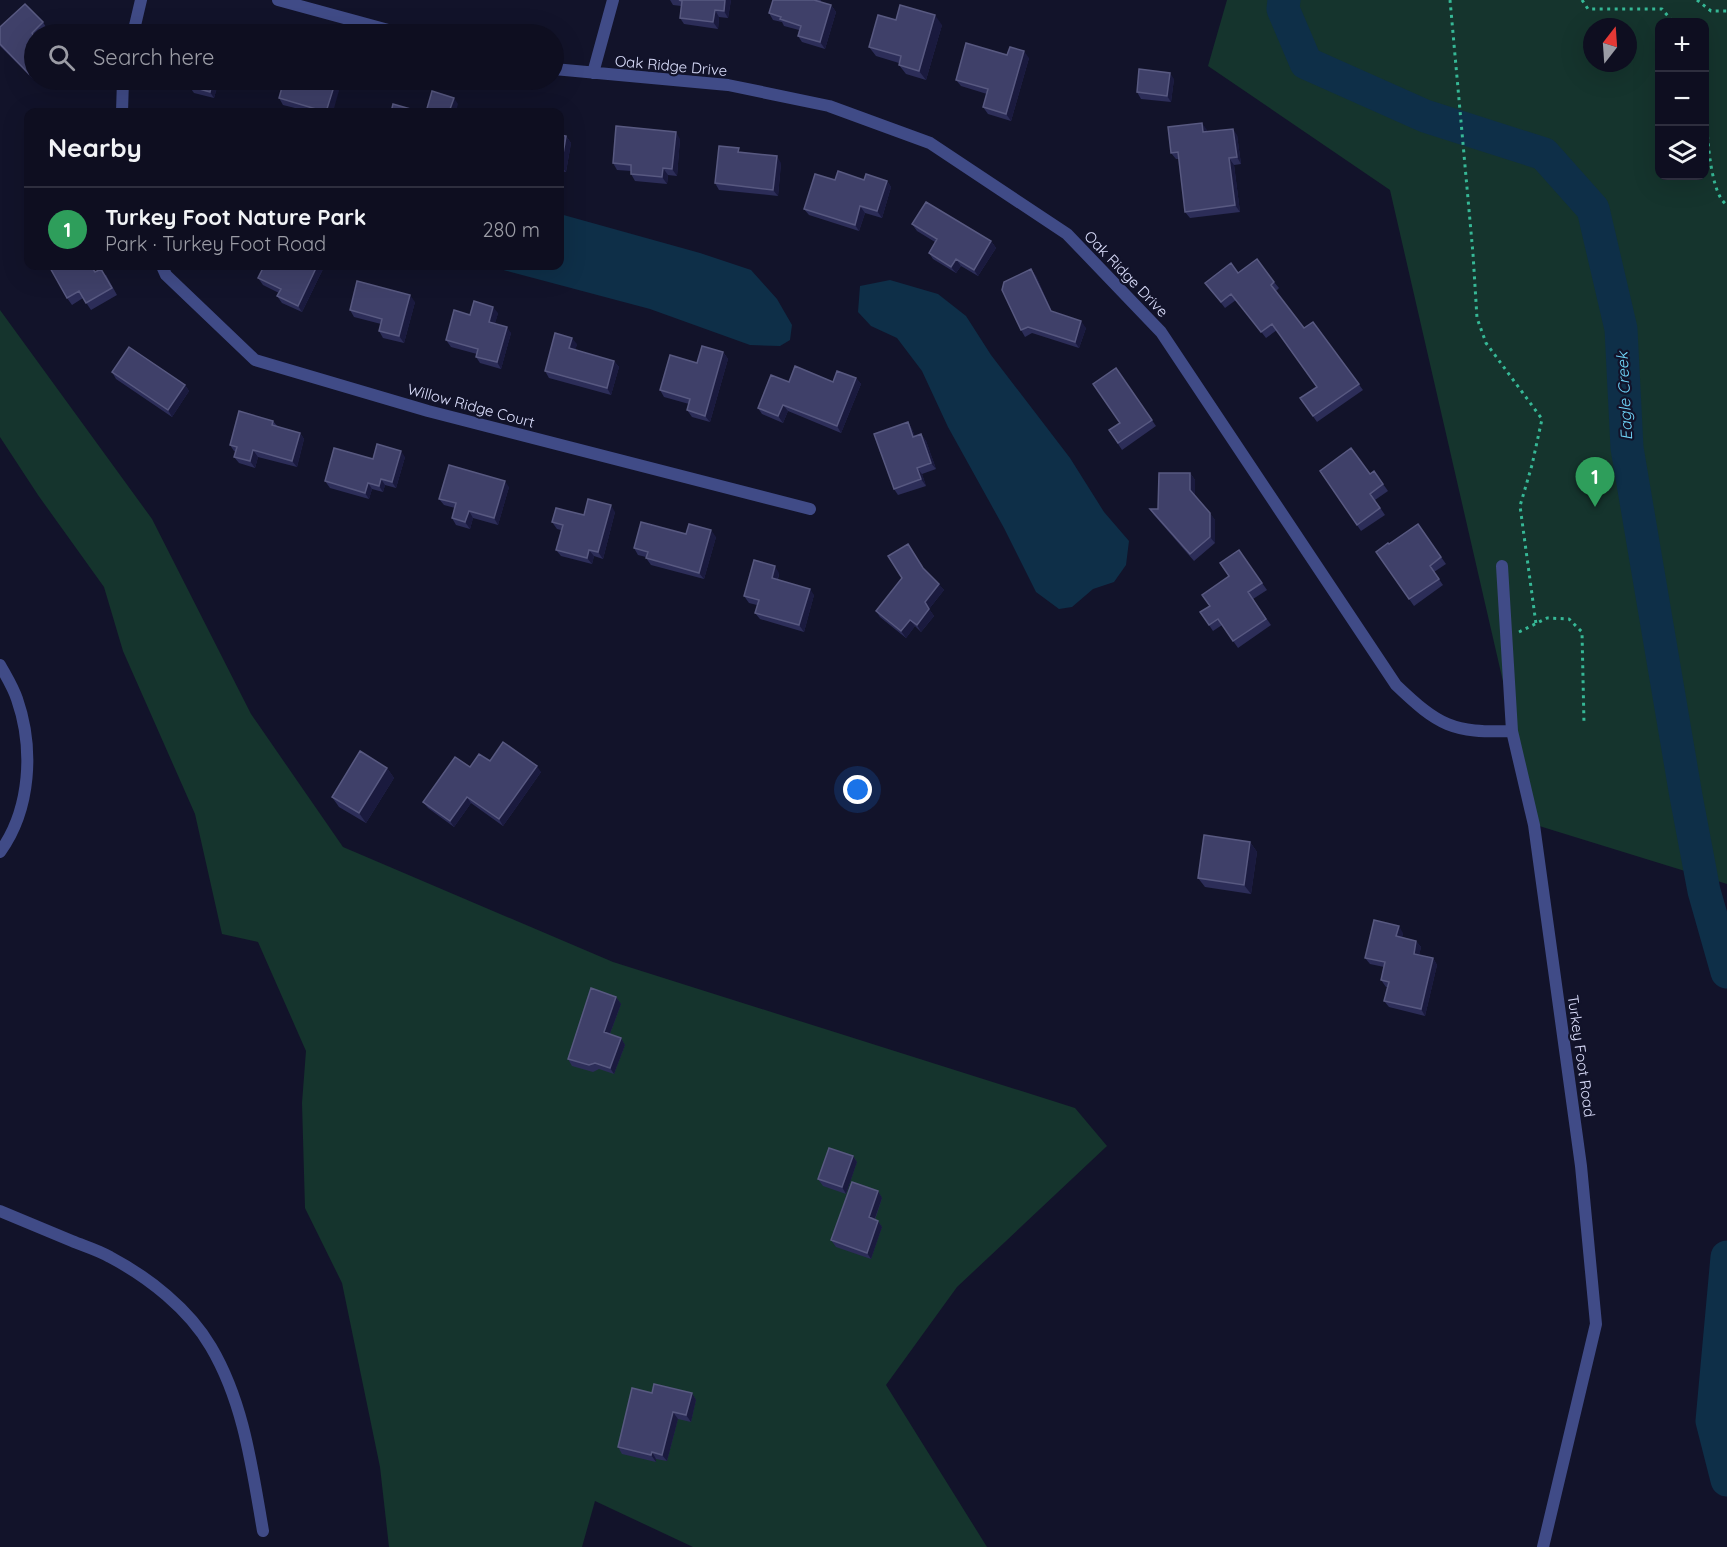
<!DOCTYPE html>
<meta charset="utf-8">
<style>
body{margin:0;font-family:Quicksand,sans-serif;background:#171729;color:#f1f3f6}
.controls{position:absolute;right:18px;top:18px;display:grid;overflow:hidden;border-radius:12px;box-shadow:0 6px 24px #0002}
.controls button{width:54px;height:54px;display:grid;place-items:center;padding:0;border:0;border-bottom:2px solid #2e2e3e;background:#0e0e20;color:#f1f3f6;font:30px sans-serif}
.compass{position:absolute;left:1583px;top:18px;width:54px;height:54px;border-radius:50%;background:#0e0e20;box-shadow:0 6px 24px #0002;rotate:17deg}
.you{position:absolute;left:858px;top:790px;width:21px;height:21px;margin:-15px;border:4px solid #fff;border-radius:50%;background:#1a73e8;box-shadow:0 0 0 9px #1a73e833}
.badge{display:grid;place-items:center;width:39px;height:39px;border-radius:50%;background:#12f5de;color:#fff;font-size:20px;font-weight:700}
.pin{position:absolute;translate:-50% -50px;filter:drop-shadow(0 2px 3px #0008)}
.pin::after{content:'';position:absolute;top:32px;width:21px;height:18px;background:inherit;clip-path:polygon(0 0,100% 0,50% 100%)}
.list{margin:0;padding:0;list-style:none}
h2{display:flex;justify-content:space-between;align-items:center;height:78px;margin:0;padding:0 24px;font-size:26px}
h2 small{font-size:20px;font-weight:400;color:#9b9ca5}
.list li{display:grid;grid-template-columns:39px 1fr auto;gap:18px;align-items:center;box-sizing:border-box;height:84px;padding:0 24px;border-top:2px solid #2e2e3e}
.list b{display:block;font-size:22px;white-space:nowrap}
.list p{margin:0;font-size:20px;white-space:nowrap;color:#9b9ca5}
.list em{font-size:20px;font-style:normal;color:#9b9ca5}
.icon{flex:none;width:33px;height:33px;fill:none;stroke:currentColor;stroke-width:2;stroke-linecap:round;stroke-linejoin:round}
.map{position:relative;flex:none;width:1727px;height:1547px;overflow:hidden}
.search{position:absolute;background:#0e0e20;box-shadow:0 6px 24px #0002;left:24px;top:24px;width:540px;height:66px;display:flex;align-items:center;gap:15px;box-sizing:border-box;padding:0 21px;border-radius:33px;color:#9b9ca5;font-size:22px}
.panel{position:absolute;background:#0e0e20;box-shadow:0 6px 24px #0002;left:24px;top:108px;width:540px;height:162px;border-radius:12px}
.map>svg:first-child{display:block}
.green{fill:#15342d;fill-rule:evenodd}
.water{fill:#0e2f48}
.lines{fill:none;stroke-linecap:round;stroke-linejoin:round}
.river{stroke:#0e2f48;stroke-width:33}
.path{stroke:#36b896;stroke-width:3;stroke-dasharray:3 4.5;stroke-linecap:butt}
.minor{stroke:#404b87;stroke-width:12}
.wall{fill:#2c2d58}
.shaded-wall{fill:#1a1a3e}
.building{fill:#3f4069;stroke:#585981;stroke-width:1.5}
.labels{text-anchor:middle;stroke-width:4.5;stroke-linejoin:round;paint-order:stroke}
.street-label{font-size:15px;fill:#dde0fe;stroke:#12132a}
.water-label{font-size:16px;font-style:italic;fill:#70d5f9;stroke:#12132a}
</style>
<div class="map">
<svg width="1727" height="1547" viewBox="0 0 1727 1547">
<rect width="100%" height="100%" fill="#12132a"/>
<path class="green" d="M1227,0H1727V884L1536,825L1390,190L1208,66ZM1660,22H1704V176H1660ZM1592,27H1628V63H1592Z
M0,310L152,519L251,714L343,847L613,962L1075,1108L1107,1146L957,1287L886,1385L987,1547H693L595,1501L582,1547H389L380,1467L342,1283L305,1208L302,1103L306,1051L258,942L222,934L195,814L123,651L104,587L38,495L0,437Z"/>
<path class="water" d="M560,214L700,253L751,270L777,299L792,325L790,340L780,346L750,345L650,309L488,266H560Z
M890,280L938,294L966,316L991,355L1070,458L1104,512L1129,541L1126,565L1114,582L1093,589L1072,607L1059,609L1036,592L1004,528L948,427L922,371L897,338L871,326L858,312L860,286Z"/>
<g class="lines">
<path class="river" d="M1284,0L1283,9L1306,63L1425,116L1544,154L1593,209L1621,329L1627,448L1686,796L1704,891L1727,972
M1727,1257L1712,1421L1727,1480"/>
<path class="path" d="M1450,0L1473,254L1477,318L1486,343L1542,419L1532,465L1520,506L1536,624
M1582,0L1588,9H1662L1673,22
M1697,0L1711,11H1727
M1704,91C1707,115 1707,192 1727,205
M1519,632L1547,618L1569,619L1582,632L1584,724"/>
<path class="minor" d="M278,0L403,34
M133,34L141,0
M554,69L728,85L829,106L930,143L1067,234L1161,332L1396,685C1439,726 1452,733 1512,731
M593,73L613,0
M122,112L123,80
M162,266L166,275L255,360L428,411L810,509
M1502,566L1512,731L1534,825L1581,1166L1596,1324L1543,1547
M0,665C6,676 13,687 17,699C34,748 31,809 0,852
M0,1211C24,1221 48,1231 72,1241C84,1246 98,1250 110,1257C148,1277 189,1309 211,1347C244,1403 252,1468 263,1531"/>
</g>
<path class="wall" d="M670,0H731L728,18L719,17L718,29L684,24L680,18L681,6L673,5Z
M773,0H821L820,2L831,5L836,12L825,49L802,42L798,36L799,30L784,26L782,22L773,20L769,13Z
M896,20L942,25L926,80L906,74L899,65V63L876,56L869,47Z
M43,22L47,29L42,34H34V80L0,46V27Z
M1007,55L1029,58L1011,121L988,114L983,107L987,94L961,86L956,80Z
M1174,79L1171,102L1141,99L1137,92Z
M191,80H219L214,98L194,93L189,86Z
M279,98L333,112H311L283,105Z
M1207,130V132L1237,135L1241,164L1234,165L1240,212L1190,218L1185,212L1179,159H1176L1171,153Z
M560,135L566,136L571,143L566,172L560,171Z
M680,139L677,176L668,175L667,184L635,181L631,174V171L617,170L613,163Z
M781,163L778,196L719,190L715,183Z
M835,180L887,181L891,187L882,218L865,213L859,231L809,215L804,209Z
M912,224L991,241L996,248L978,276L961,266L956,273L933,259L929,253L935,242L917,231Z
M323,269L302,312L282,303L277,296L279,293L263,285L258,278Z
M1031,269L1036,276L1052,312L1086,328L1079,348L1032,333L1025,337L1021,330Z
M96,272L106,275L117,295L91,310L83,298L72,305L67,298Z
M1238,273L1274,282L1279,288L1276,291L1304,328L1313,322L1363,390L1317,422L1300,398L1317,387L1277,330L1266,338L1236,300L1225,308L1205,283Z
M415,302L404,343L383,338L379,331L381,324L354,317L350,310Z
M498,313L495,323L511,333L501,369L480,363L476,357L477,354L451,347L446,340L470,315Z
M577,344L575,350L614,361L619,367L611,395L549,378L545,371Z
M723,352L728,359L710,422L692,417L687,410L689,404L664,397L660,390L697,363Z
M1116,368L1156,426L1122,450L1109,430L1120,423Z
M112,372L185,385L189,391L172,417L116,379Z
M856,378L861,384L841,433L788,411L783,423L762,414L758,408L789,382H833Z
M273,421L278,427L300,433L304,439L297,467L258,457L255,468L239,463L234,457L236,452L234,451L230,445Z
M908,422L912,429L915,437L921,434L926,441L936,469L922,474L926,486L898,495L894,489Z
M405,457L396,488L385,485L383,492L372,489L369,499L330,488L325,481L373,459Z
M1320,471L1370,474L1374,471L1388,491L1375,500L1385,515L1361,531Z
M1190,473L1195,480V495L1215,520V543L1194,561L1154,515L1150,509H1158Z
M509,487L498,525L473,518L470,529L456,525L452,518L455,508L444,505L439,499Z
M615,512L603,559L594,556L592,564L561,556L556,550L561,530L557,529L552,522L584,515Z
M1418,524L1446,564L1434,572L1443,585L1414,606L1376,552L1389,544Z
M686,534L716,537L704,579L651,565L646,558V557L638,555L634,548Z
M1239,550L1267,590L1253,599L1271,625L1238,648L1222,625L1213,631L1200,612L1210,606L1229,576Z
M924,569L944,590L929,609L934,616L921,632L915,626L906,638L880,617L876,611Z
M779,573L778,580L814,595L804,632L760,619L755,613L757,605L749,603L744,596Z
M490,761L541,772L503,826L471,803L454,827L428,808L423,802L470,767Z
M387,768L394,778L366,823L339,807L332,797Z
M1250,842L1257,852L1251,894L1205,887L1198,878Z
M1403,933L1402,937L1416,941L1421,947L1419,955L1433,958L1437,965L1425,1016L1389,1007L1384,1001L1387,987H1386L1381,980L1384,967L1370,964L1365,958Z
M616,997L621,1004L610,1034L621,1038L625,1045L614,1074L599,1069L593,1072L572,1066L568,1059Z
M853,1156L857,1162L846,1194L823,1186L818,1179Z
M878,1191L882,1198L875,1220L878,1221L882,1227L871,1259L836,1247L831,1240Z
M652,1393H692L696,1400L691,1422L678,1419L667,1461L656,1459V1462L622,1454L618,1447Z"/>
<path class="shaded-wall" d="M725,0H731L728,18L724,11Z
M831,5L836,12L825,49L820,42Z
M715,10L719,17L718,29L713,22Z
M935,15L942,25L926,80L919,71Z
M1024,51L1029,58L1011,121L1006,114Z
M1170,73L1174,79L1171,102L1167,96Z
M213,80H219L214,98L210,92Z
M336,80H342L333,112H327Z
M454,98L458,104L456,112H449Z
M1202,123L1207,130L1208,139L1203,132Z
M1233,129L1237,135L1241,164L1237,157Z
M676,132L680,139L677,176L672,169Z
M566,136L571,143L566,172L561,166Z
M777,156L781,163L778,196L773,190Z
M1229,158L1234,165L1240,212L1235,205Z
M663,168L668,175L667,184L662,177Z
M887,181L891,187L882,218L877,211Z
M860,206L865,213L859,231L855,225Z
M991,241L996,248L978,276L974,270Z
M956,259L961,266L956,273L951,267Z
M317,266H320L323,269L302,312L298,306Z
M1031,269L1036,276L1055,318L1051,311Z
M410,295L415,302L404,343L399,336Z
M493,307L498,313L494,328L489,322Z
M1081,321L1086,328L1079,348L1075,342Z
M507,327L511,333L501,369L497,362Z
M572,338L577,344L574,355L569,348Z
M723,352L728,359L710,422L705,416Z
M614,361L619,367L611,395L607,388Z
M856,378L861,384L841,433L837,426Z
M185,385L189,391L172,417L168,410Z
M783,405L788,411L783,423L778,416Z
M908,422L912,429L918,444L913,437Z
M300,433L304,439L297,467L292,461Z
M921,434L926,441L936,469L931,463Z
M253,450L258,457L255,468L250,461Z
M401,451L405,457L396,488L392,482Z
M917,468L922,474L926,486L921,479Z
M1190,473L1195,480V497L1190,490Z
M381,479L385,485L383,492L379,486Z
M505,481L509,487L498,525L494,518Z
M368,483L372,489L369,499L365,493Z
M611,505L615,512L603,559L598,552Z
M469,511L473,518L470,529L465,522Z
M1210,513L1215,520V543L1210,537Z
M711,530L716,537L704,579L699,573Z
M589,550L594,556L592,564L587,558Z
M775,566L779,573L776,584L772,578Z
M939,584L944,590L929,609L934,616L921,632L917,625L925,602Z
M810,589L814,595L804,632L799,625Z
M910,620L915,626L906,638L901,631Z
M537,766L541,772L503,826L499,819Z
M387,768L394,778L366,823L359,813Z
M467,797L471,803L454,827L450,821Z
M1250,842L1257,852L1251,894L1244,885Z
M1399,926L1403,933L1401,943L1396,936Z
M1416,941L1421,947L1418,960L1414,954Z
M1433,958L1437,965L1425,1016L1421,1009Z
M616,997L621,1004L608,1039L604,1032Z
M621,1038L625,1045L614,1074L610,1068Z
M853,1156L857,1162L846,1194L842,1187Z
M878,1191L882,1198L873,1224L869,1217Z
M878,1221L882,1227L871,1259L867,1253Z
M692,1393L696,1400L691,1422L686,1415Z
M673,1412L678,1419L667,1461L662,1455Z
M652,1452L656,1459V1462L651,1455Z"/>
<path class="building" d="M679,0H725L724,11L715,10L713,22L680,18L682,1Z
M773,0H814L831,5L820,42L798,36L801,26L780,19L781,17L769,13Z
M25,4L43,22L32,33L34,36V69L29,74L0,44V27Z
M900,5L935,15L919,71L899,65L901,56L869,47L878,15L896,20Z
M184,26L212,34H181Z
M966,43L1007,55L1010,47L1024,51L1006,114L983,107L988,89L956,80Z
M1139,69L1170,73L1167,96L1137,92Z
M191,80H213L210,92L189,86Z
M284,80H336L326,112L279,98Z
M432,91L454,98L449,112H426Z
M393,104L421,112H391Z
M1202,123L1203,132L1233,129L1237,157L1229,158L1235,205L1185,212L1178,152L1171,153L1168,127Z
M616,126L676,132L672,169L663,168L662,177L631,174V165L613,163Z
M25,134H28V167Z
M560,135L566,136L561,166H560Z
M719,146L739,148L738,152L777,156L773,190L715,183Z
M838,171L864,180L866,174L887,181L877,211L860,206L855,225L804,209L815,174L835,180Z
M926,202L991,241L974,270L956,259L951,267L929,253L937,239L912,224Z
M1257,259L1274,282L1271,285L1304,328L1313,322L1359,384L1313,416L1300,398L1317,387L1272,324L1261,332L1231,294L1221,302L1205,283L1231,263L1238,273Z
M49,266H91L95,272L101,269L112,288L86,303L79,291L67,298Z
M264,266H317L298,306L277,296L281,289L258,278Z
M1031,269L1051,311L1081,321L1075,342L1028,327L1021,330L1002,290L1004,282Z
M357,281L410,295L399,336L379,331L382,319L350,310Z
M474,301L493,307L489,322L507,327L497,362L476,357L478,349L446,340L454,310L470,315Z
M555,333L572,338L569,348L614,361L607,388L545,371Z
M702,346L723,352L705,416L687,410L690,399L660,390L670,355L697,363Z
M129,347L185,385L168,410L112,372Z
M795,366L833,382L837,371L856,378L837,426L783,405L778,416L758,408L771,375L789,382Z
M1116,368L1152,420L1118,443L1109,430L1120,423L1093,384Z
M239,411L273,421L272,425L300,433L292,461L253,450L250,461L234,457L237,447L230,445Z
M908,422L913,437L921,434L931,463L917,468L921,479L894,489L874,434Z
M377,444L401,451L392,482L381,479L379,486L368,483L365,493L325,481L334,448L373,459Z
M1351,448L1370,474L1374,471L1383,484L1370,494L1380,508L1357,525L1320,471Z
M449,465L505,481L494,518L469,511L465,522L452,518L456,503L439,499Z
M1159,473H1190V490L1210,513V537L1190,554L1150,509H1158Z
M588,499L611,505L598,552L589,550L587,558L556,550L563,525L552,522L556,508L584,515Z
M641,522L686,534L689,524L711,530L699,573L646,558L648,552L634,548Z
M1418,524L1441,557L1430,566L1439,579L1409,599L1376,552L1388,543L1389,544Z
M908,544L923,568L939,584L925,602L929,609L917,625L910,620L901,631L876,611L902,578L888,556Z
M1239,550L1262,583L1248,592L1266,619L1233,641L1218,619L1209,625L1200,612L1210,606L1202,595L1229,576L1220,563Z
M754,560L775,566L772,578L810,589L799,625L755,613L759,600L744,596Z
M503,742L537,766L499,819L467,797L450,821L423,802L455,757L470,767L479,754L490,761Z
M360,751L387,768L359,813L332,797Z
M1204,835L1250,842L1244,885L1198,878Z
M1374,920L1399,926L1396,936L1416,941L1414,954L1433,958L1421,1009L1384,1001L1389,982L1381,980L1385,962L1365,958Z
M591,988L616,997L604,1032L621,1038L610,1068L595,1063L589,1065L568,1059Z
M829,1148L853,1156L842,1187L818,1179Z
M852,1182L878,1191L869,1217L878,1221L867,1253L831,1240Z
M654,1384L692,1393L686,1415L673,1412L662,1455L652,1452L651,1455L618,1447L632,1388L652,1393Z"/>
<g class="labels">
<g class="street-label">
<text transform="translate(671 66) rotate(5)" y="5">Oak Ridge Drive</text>
<text transform="translate(1126 274) rotate(46)" y="5">Oak Ridge Drive</text>
<text transform="translate(471 406) rotate(15)" y="5">Willow Ridge Court</text>
<text transform="translate(1581 1056) rotate(82)" y="5">Turkey Foot Road</text>
</g>
<g class="water-label">
<text transform="translate(1624 396) rotate(-93)" y="6">Eagle Creek</text>
</g>
</g>
</svg>
<div class="controls">
<button>+</button>
<button>−</button>
<button><svg class="icon" aria-label="layers" viewBox="0 0 24 24"><path d="M12 4l9 5-9 5-9-5zM3 14l9 5 9-5"/></svg></button>
</div>
<svg class="compass" viewBox="-18 -18 36 36"><path d="M0-13l5 13h-10z" fill="#e53935"/><path d="M0 13l5-13h-10z" fill="#9b9ca5"/></svg>
<div class="you"></div>
<div class="pin badge" style="left:1595px;top:507px;background:#2e9e5b">1</div>
<div class="search"><svg class="icon" aria-label="search" viewBox="0 0 24 24"><circle cx="10" cy="10" r="6"/><path d="M15 15l6 6"/></svg>Search here</div>
<section class="panel">
<h2>Nearby<small></small></h2>
<ul class="list">
<li><span class="badge" style="background:#2e9e5b">1</span><div><b>Turkey Foot Nature Park</b><p>Park · Turkey Foot Road</p></div><em>280 m</em></li>
</ul>
</section>
</div>
